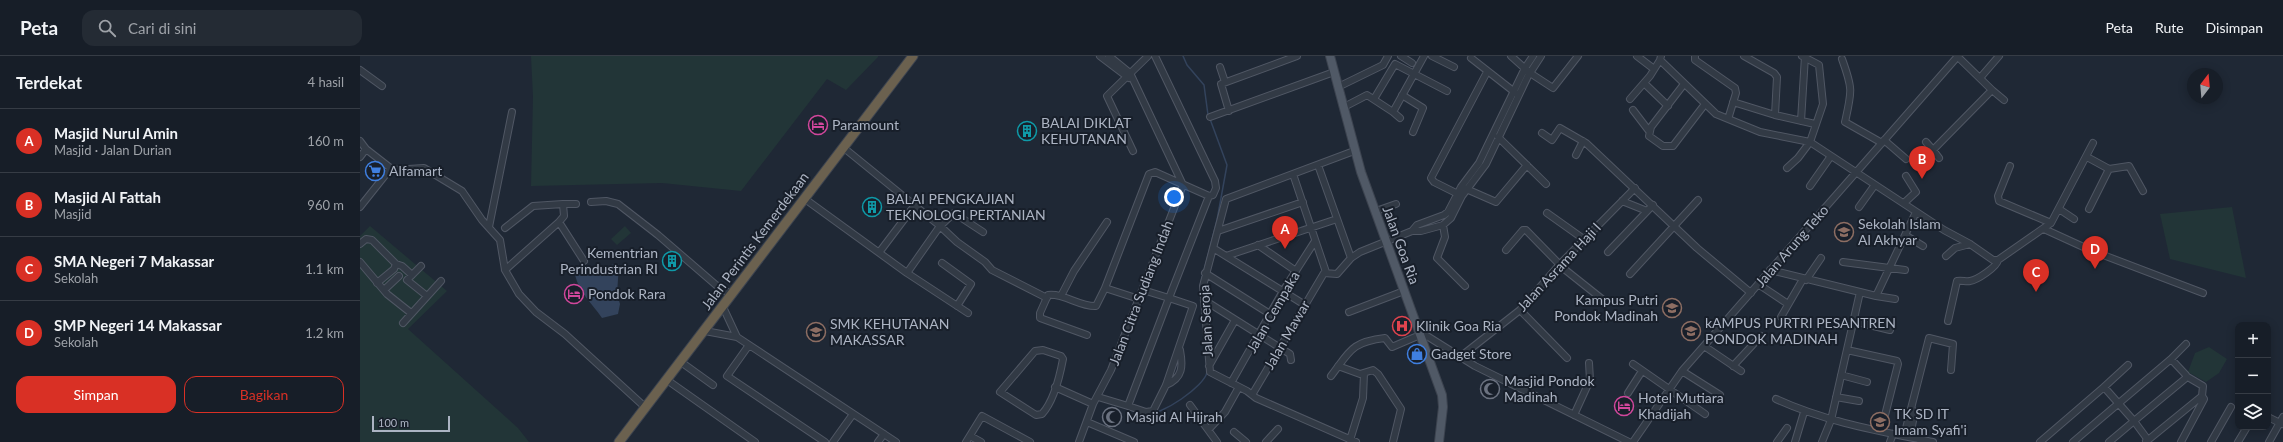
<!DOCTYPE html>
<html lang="id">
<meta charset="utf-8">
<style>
body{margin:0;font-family:Lato,sans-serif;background:#242b34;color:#f1f3f6}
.controls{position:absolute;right:12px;bottom:12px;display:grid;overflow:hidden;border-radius:8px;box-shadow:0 2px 10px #0003}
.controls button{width:36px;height:36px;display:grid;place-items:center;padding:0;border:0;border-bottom:1px solid #363c45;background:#171e28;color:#f1f3f6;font:20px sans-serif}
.compass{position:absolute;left:1827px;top:12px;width:36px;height:36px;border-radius:50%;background:#171e28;box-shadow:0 2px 10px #0003;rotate:16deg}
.scale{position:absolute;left:12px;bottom:10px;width:78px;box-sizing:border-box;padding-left:4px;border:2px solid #acb4c3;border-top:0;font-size:11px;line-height:14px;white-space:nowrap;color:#acb4c3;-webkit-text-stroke:3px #181f2a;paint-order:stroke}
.you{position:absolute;left:814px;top:141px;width:14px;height:14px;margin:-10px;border:3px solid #fff;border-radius:50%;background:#1a73e8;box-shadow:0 0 0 6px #1a73e833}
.badge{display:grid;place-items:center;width:26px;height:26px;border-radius:50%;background:#d93025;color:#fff;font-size:13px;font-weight:700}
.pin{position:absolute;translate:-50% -33px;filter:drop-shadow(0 1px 2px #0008)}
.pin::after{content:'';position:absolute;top:21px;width:14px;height:12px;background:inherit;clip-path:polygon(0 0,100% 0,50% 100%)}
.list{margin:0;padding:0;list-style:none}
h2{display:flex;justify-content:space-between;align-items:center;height:52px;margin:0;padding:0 16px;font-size:17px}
h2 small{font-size:13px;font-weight:400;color:#9ea2a8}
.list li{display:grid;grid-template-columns:26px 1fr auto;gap:12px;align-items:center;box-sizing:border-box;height:64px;padding:0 16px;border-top:1px solid #363c45}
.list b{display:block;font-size:15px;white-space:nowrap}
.list p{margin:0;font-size:13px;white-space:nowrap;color:#9ea2a8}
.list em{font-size:13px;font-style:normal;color:#9ea2a8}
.actions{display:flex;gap:8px;padding:12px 16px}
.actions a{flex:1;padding:9px 0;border:1px solid #d93025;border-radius:12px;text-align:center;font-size:14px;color:#d93025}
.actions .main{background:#d93025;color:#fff}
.icon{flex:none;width:22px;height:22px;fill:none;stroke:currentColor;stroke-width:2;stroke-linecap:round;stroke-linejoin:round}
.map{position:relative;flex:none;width:1923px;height:386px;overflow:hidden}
header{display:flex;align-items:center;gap:24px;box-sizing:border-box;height:56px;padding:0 20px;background:#171e28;border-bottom:1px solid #363c45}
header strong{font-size:19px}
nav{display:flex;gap:22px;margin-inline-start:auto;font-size:14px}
.search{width:280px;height:36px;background:#242b34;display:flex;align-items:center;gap:10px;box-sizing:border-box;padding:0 14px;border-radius:12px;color:#9ea2a8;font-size:15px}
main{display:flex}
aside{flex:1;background:#171e28}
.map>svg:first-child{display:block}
.green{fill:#223537}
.water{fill:#33435c}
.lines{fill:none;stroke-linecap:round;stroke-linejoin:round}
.stream{stroke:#33435c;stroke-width:1.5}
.minor-casing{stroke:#505764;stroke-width:8}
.major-casing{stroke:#3c434f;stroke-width:10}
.highway-casing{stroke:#3d4450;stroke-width:11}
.minor{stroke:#323a45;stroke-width:6}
.major{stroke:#505966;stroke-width:8}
.highway{stroke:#6b614f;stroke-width:9}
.labels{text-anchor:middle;stroke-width:4;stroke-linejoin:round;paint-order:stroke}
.poi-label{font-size:14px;fill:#acb4c3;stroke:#181f2a;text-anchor:start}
.street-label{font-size:14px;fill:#acb4c3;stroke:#181f2a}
</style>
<header>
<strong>Peta</strong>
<div class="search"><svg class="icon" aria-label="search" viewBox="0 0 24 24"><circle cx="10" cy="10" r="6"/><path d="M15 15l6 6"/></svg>Cari di sini</div>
<nav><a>Peta</a><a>Rute</a><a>Disimpan</a></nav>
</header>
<main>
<aside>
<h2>Terdekat<small>4 hasil</small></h2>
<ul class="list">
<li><span class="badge">A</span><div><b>Masjid Nurul Amin</b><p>Masjid · Jalan Durian</p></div><em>160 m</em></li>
<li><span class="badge">B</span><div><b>Masjid Al Fattah</b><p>Masjid</p></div><em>960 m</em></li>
<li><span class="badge">C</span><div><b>SMA Negeri 7 Makassar</b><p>Sekolah</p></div><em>1.1 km</em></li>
<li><span class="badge">D</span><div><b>SMP Negeri 14 Makassar</b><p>Sekolah</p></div><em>1.2 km</em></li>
</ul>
<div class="actions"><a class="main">Simpan</a><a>Bagikan</a></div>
</aside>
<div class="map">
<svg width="1923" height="386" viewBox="0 0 1923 386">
<rect width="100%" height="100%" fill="#1f2835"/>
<path class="green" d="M171,0H518V1L486,34L467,23L381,135L302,127L171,130L173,40Z
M1872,151L1886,222L1810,203L1800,158Z
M10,170L87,235L48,273L158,372L169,386H0V180Z
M265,170L271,177L257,189L251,183Z
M1849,291L1867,303L1859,317L1846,326L1828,316L1835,297Z"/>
<path class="water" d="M255,208L259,209L257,238L260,248L258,258L242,262C231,246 220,238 215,219Z"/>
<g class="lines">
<path class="stream" d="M823,0L827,9L844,29L848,59
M840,230L857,164L867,109L850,63
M767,353L783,358
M786,358C801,360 845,330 847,316C849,308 845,291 844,281"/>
<g class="minor-casing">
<path id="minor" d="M740,0L769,22
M1041,0L1052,7
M1072,0L1094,11
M1151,0L1170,17L1193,32L1218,0
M1277,0L1294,13
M1301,0L1300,4L1356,58L1400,76L1450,86L1463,48L1459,9L1442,0
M1335,0V4L1375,32L1376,37L1369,60
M1384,0L1414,17L1417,21L1415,59L1455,68
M1111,2L1157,38
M1482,3C1493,33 1492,35 1485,66L1522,87
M860,11L865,26
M0,14L22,30
M1620,22L1639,0
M1284,27L1308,50
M1324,28L1291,71L1289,80L1303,90H1313L1345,48
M978,31L1023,9L1028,0
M1632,34L1644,44
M1042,39L1063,52L1053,76
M1014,43L1035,8L1087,35
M1270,43L1290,20L1300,4
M1373,46L1415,59
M984,51L1007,39L1033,56
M1273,54L1289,75
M869,55L861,28L937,0
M850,61L974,16
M1040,62L1033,56L1064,0
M1441,65L1445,0
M1182,77L1192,84L1200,72L1226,87L1337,192L1391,237
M1138,81L1186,128
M1524,84L1546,103
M0,85L6,93L33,114L64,112L102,135L122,164L140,184L145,214L159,238L176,256L205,278L286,352
M1566,86L1573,94
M484,92L580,170L547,217
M773,95L747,40L788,0
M994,95L866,143L843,230L850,316L887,335L896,342L996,386
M1216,99L1223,85
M0,101L6,93
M1727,101L1749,113L1769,110L1783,135
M1579,102L1573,94L1632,34L1597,0
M958,109L991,202
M1650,110L1638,140L1639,145L1691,167
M1427,112L1438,102L1450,86L1584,174L1610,188L1633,204H1638L1691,167L1733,87
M933,118L966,216
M1450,130L1471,100
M1104,132L1136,146L1167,109
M1100,139L1074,126L1071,122L1127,16
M445,143L547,217L608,257
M1262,145L1287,155
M231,146L246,145L258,148L298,179L356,229L372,239
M1544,147L1556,136L1546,120
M203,148H216
M0,151L31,112
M1499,151L1514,130
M1699,153L1714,163
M1729,153L1749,113
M1016,155L1036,148
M1187,157L1225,184
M1083,169L1085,181L1077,202L1105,230
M129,171L152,56
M145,172L173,150L203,148L204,160L199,166
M1684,173L1730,194L1843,237
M858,175L943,146
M1052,175L1057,169L1084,159L1088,156L1101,131L1119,107L1165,12L1173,0
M623,176L594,157L580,170L597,186L625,206L632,214L687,242
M1545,179L1563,190
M0,188L6,183L12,184L36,208L42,210L52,219
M898,189L936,215
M853,192L945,249
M521,194L555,149
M1146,194L1163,174H1166L1203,212L1242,243
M1248,196L1293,149
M866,200L977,163
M1586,200L1595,192L1610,188
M0,206L27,238L51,257
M1483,206L1545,214
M582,207L611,228L597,250
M61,210L47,224L67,240
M145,214L199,166L224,205
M1410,214L1500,236
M845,217L910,258
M1270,218L1338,144
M1446,224L1461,202
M17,227L34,213L36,208
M1398,228L1428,248
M745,232L789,118L795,116L849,140L853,139L856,132L855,125L795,0
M24,234L39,220
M701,240L714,215L747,166
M1516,240L1535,243
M844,244L930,298L931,304
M363,251L377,281
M1160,254L1207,302
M989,256L1044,235
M1421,261L1443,223
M1493,265L1530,274
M1588,265L1597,225C1602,224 1606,226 1610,225C1617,224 1637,211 1638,204
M43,267L81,225
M345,275L377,281L536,386
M1059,275L1115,310L1269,386
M727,279L680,262V257L688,239C704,237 720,251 736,250L745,232L779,243
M389,289L367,320L465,386
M1344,290L1381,315
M683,294L701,300L703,303C700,319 694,345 682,358L676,359L640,336L675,295Z
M1487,294L1537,305L1538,308L1521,375
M1100,301L1160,254L1201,207L1275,132
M1811,303L1826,288
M321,306L353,329
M1273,308L1345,358
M849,310L875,264
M978,310L1000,318L1013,314L1018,318L1041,353L1033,386
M1373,310L1401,280
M1322,315L1360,339
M1481,319L1507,326
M971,320C990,295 991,286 1025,282L1032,291L1060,279
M307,324L395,386
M871,327L923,235L955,185
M806,329C823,322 823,310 820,294
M695,331L733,348
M1744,331L1768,309
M1268,337L1282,315
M892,339L964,217L977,218L991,202L1000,196L1052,175H1061L1083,169L1091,162L1102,140L1126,108L1168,20L1181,0
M738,341L768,350L809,242L783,234
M1476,341L1499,345
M1416,343C1466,366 1519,375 1573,386
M830,349L857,386
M768,350L786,356L793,355L806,329L833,250L809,242L849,140
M1214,359L1230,324L1229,307
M1908,361L1922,368
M727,366L774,386
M849,373L865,356L879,331
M1545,375H1551L1553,365L1552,353
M874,376L886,386
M610,380L621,386
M1544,380L1569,282L1593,288L1591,314
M990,384L1003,342L1004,317
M1788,384L1842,340L1843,330L1826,320
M473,386L493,358
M518,386L524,378
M606,386L622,360L670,386
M719,386L733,348L751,314L823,129L770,17L749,0
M906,386L918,373
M1273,386L1322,315L1598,0
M1417,386L1427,372
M1435,386L1444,356
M1462,386L1471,364L1500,236L1516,240L1556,156
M1530,386L1533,378
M1680,386L1744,331L1774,365L1826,322V319L1811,303L1713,386
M1749,386L1774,365L1788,384L1786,385
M1821,386L1844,343L1842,340
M1851,386L1871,351
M1878,386L1887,371
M1909,386L1923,361"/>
</g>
<g class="major-casing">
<path id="major" d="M970,0L1001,116L1082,339L1083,351L1079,386"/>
</g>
<g class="highway-casing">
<path id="highway" d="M259,386L553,0"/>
</g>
<use href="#minor" class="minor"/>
<use href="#major" class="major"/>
<use href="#highway" class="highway"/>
</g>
<defs>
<g id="hotel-ring" transform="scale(1)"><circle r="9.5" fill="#181f2a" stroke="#d1479c" stroke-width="1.5"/><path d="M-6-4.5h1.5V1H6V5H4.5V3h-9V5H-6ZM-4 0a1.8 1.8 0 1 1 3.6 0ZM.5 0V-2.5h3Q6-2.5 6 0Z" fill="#d1479c"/></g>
<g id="building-ring" transform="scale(1)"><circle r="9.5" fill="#181f2a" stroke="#0f9aa8" stroke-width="1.5"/><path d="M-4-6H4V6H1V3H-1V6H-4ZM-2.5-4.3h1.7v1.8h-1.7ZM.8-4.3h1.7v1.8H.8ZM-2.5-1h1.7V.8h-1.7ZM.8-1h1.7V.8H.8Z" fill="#0f9aa8"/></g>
<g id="supermarket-ring" transform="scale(1)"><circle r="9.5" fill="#181f2a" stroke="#3f7fe0" stroke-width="1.5"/><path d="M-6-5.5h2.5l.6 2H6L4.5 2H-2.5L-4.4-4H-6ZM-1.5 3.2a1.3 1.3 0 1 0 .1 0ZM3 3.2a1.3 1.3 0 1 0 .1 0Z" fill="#3f7fe0"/></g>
<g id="school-ring" transform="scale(1)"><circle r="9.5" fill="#181f2a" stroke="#8d6e63" stroke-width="1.5"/><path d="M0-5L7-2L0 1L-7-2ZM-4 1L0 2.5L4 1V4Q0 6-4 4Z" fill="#8d6e63"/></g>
<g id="hospital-ring" transform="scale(1)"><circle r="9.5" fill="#181f2a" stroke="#e0444e" stroke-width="1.5"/><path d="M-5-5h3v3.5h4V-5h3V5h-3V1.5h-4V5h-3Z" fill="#e0444e"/></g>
<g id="university-ring" transform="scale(1)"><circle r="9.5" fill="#181f2a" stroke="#8d6e63" stroke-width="1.5"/><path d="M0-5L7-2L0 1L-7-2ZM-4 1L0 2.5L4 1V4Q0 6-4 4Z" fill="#8d6e63"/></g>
<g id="shop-ring" transform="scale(1)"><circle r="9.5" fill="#181f2a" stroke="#3f7fe0" stroke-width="1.5"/><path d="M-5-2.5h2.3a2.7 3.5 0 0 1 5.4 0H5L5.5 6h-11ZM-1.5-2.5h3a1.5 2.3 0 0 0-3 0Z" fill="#3f7fe0"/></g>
<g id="mosque-ring" transform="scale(1)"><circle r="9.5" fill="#181f2a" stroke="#6b7280" stroke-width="1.5"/><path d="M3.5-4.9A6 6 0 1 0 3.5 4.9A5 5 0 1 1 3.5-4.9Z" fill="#6b7280"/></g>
</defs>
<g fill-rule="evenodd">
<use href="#hotel-ring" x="458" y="69"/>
<use href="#building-ring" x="667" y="75"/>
<use href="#supermarket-ring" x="15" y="115"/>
<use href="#building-ring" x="512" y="151"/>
<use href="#school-ring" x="1484" y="176"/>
<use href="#building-ring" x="312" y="205"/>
<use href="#hotel-ring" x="214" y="238"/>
<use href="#school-ring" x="1312" y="252"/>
<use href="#hospital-ring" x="1042" y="270"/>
<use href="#university-ring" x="1331" y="275"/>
<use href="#school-ring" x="456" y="276"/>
<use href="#shop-ring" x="1057" y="298"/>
<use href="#mosque-ring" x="1130" y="333"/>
<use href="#hotel-ring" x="1264" y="350"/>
<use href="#mosque-ring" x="752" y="361"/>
<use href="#school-ring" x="1520" y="366"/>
</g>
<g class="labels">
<g class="poi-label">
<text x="681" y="72">BALAI DIKLAT<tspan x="681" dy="16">KEHUTANAN</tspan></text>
<text x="472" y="74">Paramount</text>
<text x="29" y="120">Alfamart</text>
<text x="526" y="148">BALAI PENGKAJIAN<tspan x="526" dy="16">TEKNOLOGI PERTANIAN</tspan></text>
<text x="1498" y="173">Sekolah Islam<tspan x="1498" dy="16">Al Akhyar</tspan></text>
<text x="298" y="202" text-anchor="end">Kementrian<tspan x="298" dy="16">Perindustrian RI</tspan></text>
<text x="228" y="243">Pondok Rara</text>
<text x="1298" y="249" text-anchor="end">Kampus Putri<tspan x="1298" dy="16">Pondok Madinah</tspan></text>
<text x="1345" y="272">kAMPUS PURTRI PESANTREN<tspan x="1345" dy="16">PONDOK MADINAH</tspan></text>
<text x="470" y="273">SMK KEHUTANAN<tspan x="470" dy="16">MAKASSAR</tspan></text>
<text x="1056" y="275">Klinik Goa Ria</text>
<text x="1071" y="303">Gadget Store</text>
<text x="1144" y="330">Masjid Pondok<tspan x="1144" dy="16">Madinah</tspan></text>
<text x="1278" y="347">Hotel Mutiara<tspan x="1278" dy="16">Khadijah</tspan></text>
<text x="1534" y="363">TK SD IT<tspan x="1534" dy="16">Imam Syafi'i</tspan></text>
<text x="766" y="366">Masjid Al Hijrah</text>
</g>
<g class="street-label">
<text transform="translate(395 185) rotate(-53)" y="5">Jalan Perintis Kemerdekaan</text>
<text transform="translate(1041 189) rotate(70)" y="5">Jalan Goa Ria</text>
<text transform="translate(1432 190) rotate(-49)" y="5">Jalan Arung Teko</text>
<text transform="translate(1199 211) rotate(-47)" y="5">Jalan Asrama Haji I</text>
<text transform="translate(781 237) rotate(-69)" y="5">Jalan Citra Sudiang Indah</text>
<text transform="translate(913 256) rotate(-60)" y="5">Jalan Cempaka</text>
<text transform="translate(846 265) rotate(-93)" y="5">Jalan Seroja</text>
<text transform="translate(927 279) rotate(-60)" y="5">Jalan Mawar</text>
</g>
</g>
</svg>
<div class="controls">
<button>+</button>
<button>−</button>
<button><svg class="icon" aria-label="layers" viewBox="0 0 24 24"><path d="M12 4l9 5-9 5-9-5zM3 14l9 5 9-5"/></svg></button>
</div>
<svg class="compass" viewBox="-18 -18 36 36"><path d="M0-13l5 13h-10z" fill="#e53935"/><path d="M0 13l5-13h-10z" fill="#9ea2a8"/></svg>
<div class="scale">100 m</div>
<div class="you"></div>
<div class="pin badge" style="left:925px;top:193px">A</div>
<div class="pin badge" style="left:1562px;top:123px">B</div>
<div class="pin badge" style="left:1676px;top:236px">C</div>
<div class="pin badge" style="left:1735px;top:213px">D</div>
</div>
</main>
